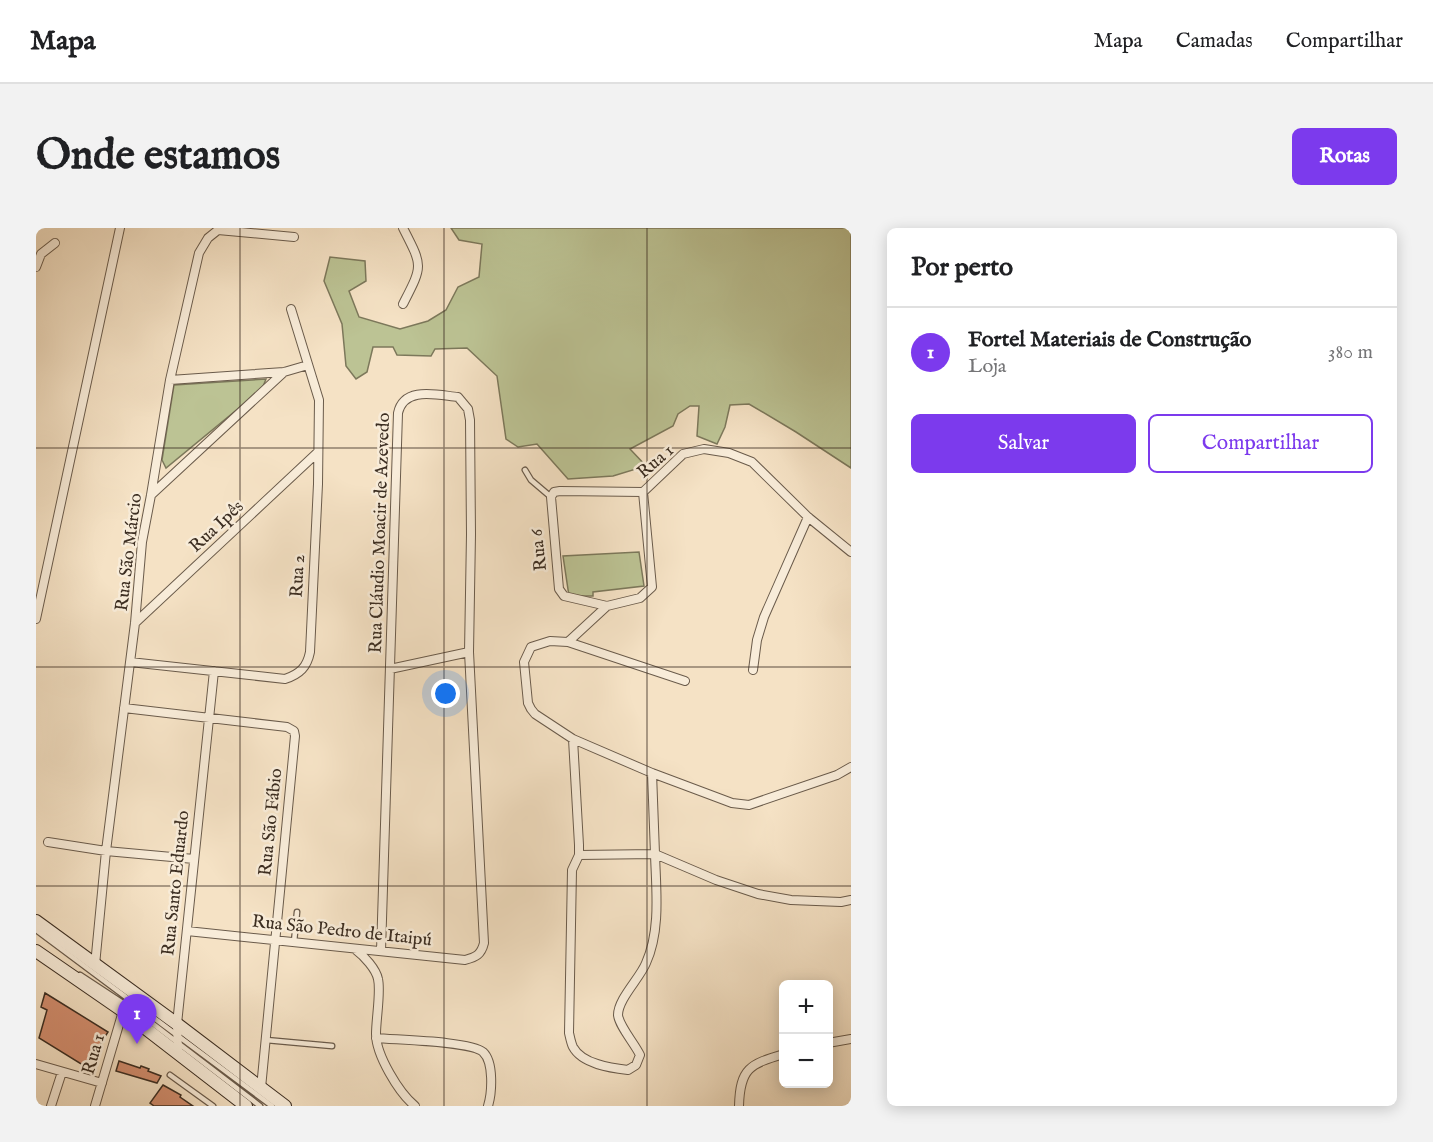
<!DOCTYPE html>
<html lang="pt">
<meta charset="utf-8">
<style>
body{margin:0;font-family:"IM FELL English",serif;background:#f2f2f2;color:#202124}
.controls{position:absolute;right:18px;bottom:18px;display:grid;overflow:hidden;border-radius:9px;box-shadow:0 3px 15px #0003}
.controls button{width:54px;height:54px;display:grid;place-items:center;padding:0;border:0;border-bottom:2px solid #e0e0e0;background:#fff;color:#202124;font:30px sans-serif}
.you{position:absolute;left:410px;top:466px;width:21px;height:21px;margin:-15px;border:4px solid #fff;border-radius:50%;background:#1a73e8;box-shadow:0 0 0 9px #1a73e833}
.badge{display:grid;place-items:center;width:39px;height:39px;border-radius:50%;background:#7c3aed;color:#fff;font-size:20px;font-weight:700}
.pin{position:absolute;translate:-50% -50px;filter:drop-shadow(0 2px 3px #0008)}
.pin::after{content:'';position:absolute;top:32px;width:21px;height:18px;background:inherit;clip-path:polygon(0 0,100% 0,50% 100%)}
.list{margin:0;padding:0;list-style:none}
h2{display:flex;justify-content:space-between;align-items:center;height:78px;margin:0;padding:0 24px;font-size:26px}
h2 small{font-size:20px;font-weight:400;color:#757577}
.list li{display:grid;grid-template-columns:39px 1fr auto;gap:18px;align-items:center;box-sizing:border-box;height:90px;padding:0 24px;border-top:2px solid #e0e0e0}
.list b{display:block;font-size:22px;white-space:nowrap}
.list p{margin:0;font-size:20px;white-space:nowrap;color:#757577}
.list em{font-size:20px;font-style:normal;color:#757577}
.actions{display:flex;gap:12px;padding:18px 24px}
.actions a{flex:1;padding:14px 0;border:2px solid #7c3aed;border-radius:9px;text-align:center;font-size:21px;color:#7c3aed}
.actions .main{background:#7c3aed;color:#fff}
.map{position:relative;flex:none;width:815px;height:878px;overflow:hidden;border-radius:9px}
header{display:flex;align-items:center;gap:36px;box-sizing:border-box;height:84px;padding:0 30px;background:#fff;border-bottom:2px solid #e0e0e0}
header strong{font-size:28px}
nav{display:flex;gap:33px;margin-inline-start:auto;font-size:21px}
.intro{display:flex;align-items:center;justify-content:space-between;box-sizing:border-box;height:144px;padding:0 36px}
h1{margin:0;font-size:42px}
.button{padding:15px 27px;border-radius:9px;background:#7c3aed;color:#fff;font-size:21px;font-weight:700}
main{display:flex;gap:36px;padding:0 36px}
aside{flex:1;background:#fff;border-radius:9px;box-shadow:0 3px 15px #0003}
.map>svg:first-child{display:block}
.green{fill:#bcc394;stroke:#7c785b;stroke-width:1.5}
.building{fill:#d38e6f;stroke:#3c2e22;stroke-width:1.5}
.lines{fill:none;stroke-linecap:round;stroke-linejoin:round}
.lane-casing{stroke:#6a5b4b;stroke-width:7}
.street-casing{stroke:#6a5b4b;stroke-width:10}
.secondary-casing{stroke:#3c2e22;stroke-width:14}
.lane{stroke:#f8ecd9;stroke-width:4.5}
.street{stroke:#f8ecd9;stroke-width:8}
.secondary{stroke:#f8ecd9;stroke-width:12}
.grid{fill:none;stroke:#3c2e22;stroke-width:1.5;stroke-opacity:0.55}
.labels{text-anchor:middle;stroke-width:5;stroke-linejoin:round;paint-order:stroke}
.street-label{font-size:18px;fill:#3c2e22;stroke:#f8ecd9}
</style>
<header>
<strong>Mapa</strong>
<nav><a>Mapa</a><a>Camadas</a><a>Compartilhar</a></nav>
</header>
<div class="intro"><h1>Onde estamos</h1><a class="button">Rotas</a></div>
<main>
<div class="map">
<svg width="815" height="878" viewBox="0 0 815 878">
<rect width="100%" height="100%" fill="#f5e2c5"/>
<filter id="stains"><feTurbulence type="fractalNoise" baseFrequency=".00333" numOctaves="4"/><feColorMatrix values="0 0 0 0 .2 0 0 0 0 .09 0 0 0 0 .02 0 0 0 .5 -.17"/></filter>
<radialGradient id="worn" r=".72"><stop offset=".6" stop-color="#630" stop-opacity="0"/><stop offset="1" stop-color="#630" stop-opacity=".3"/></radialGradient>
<path class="green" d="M415,0H815V240L760,204L713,176L694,177L689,199L681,216L661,208L663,178H654L642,186L637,198L594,221L610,238L577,248L532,251L501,216L482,219L470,211L461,148L431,120L399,121L395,128L361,127L357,119H337L331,144L320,151L310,138L306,96L288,53L294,29L329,33L330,53L313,63L323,89L364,101L392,93L410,82L422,59L443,49L446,16L423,12Z
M230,151L226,161L130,240L126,232L138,157Z
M603,324L608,358L557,364V368H533L527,328Z"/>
<path class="building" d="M9,765L72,804L50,839L3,810L11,782L5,779Z
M83,833L104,840L105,838L113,841L112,843L125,848L121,855L80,843Z
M127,857L145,867L144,869L157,878H118L114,875Z"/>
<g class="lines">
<g class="lane-casing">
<path id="lane" d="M489,242L495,252L515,269
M0,702L236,878
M258,714L261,684
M44,747L108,789L224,878
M230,812L296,818
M134,847L177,878"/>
</g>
<g class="street-casing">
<path id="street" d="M367,0C387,39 387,37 367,76
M0,39L5,26L19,15
M134,152L248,144L272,137
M607,264L524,263L518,264L515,269L523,361L528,368L571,378L532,414L514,413L495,419L488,434L492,475L495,481L499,486L537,511L616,545L696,575L713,577L801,547L815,539
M115,267L248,144
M571,378L604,370L616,359L607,264L647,226L668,221L693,225L716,234L772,289L815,324
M0,391L84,0
M99,395L282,224
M532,414L649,453
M94,434L249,451C264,446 271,439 274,424L282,256L283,172L255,81
M354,441L433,424
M717,442L721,412L728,389L772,289
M88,480L251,499L258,503L259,508L225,860
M537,511L543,617V627L536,642L533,805C534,809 535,815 537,819C546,836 575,840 592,842L600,837L604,827C599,816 583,798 582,787C582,771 604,750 610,735C625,702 620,661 619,626L543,627
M616,545L619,626L680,652L722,666L755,672L805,674L815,672
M12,614L70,623L158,631
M151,703L429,732C440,729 445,727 448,715L433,424L435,306L434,192L432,181L422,169C401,167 368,158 362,185L345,723
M320,722C328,728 340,741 342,751C345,764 340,791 340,806C340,827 363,865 379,878
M59,737L70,623L99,395L106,314L115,267L134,152L163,25L172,10L182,2L258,9
M340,810C360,812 434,813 447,824C458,834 456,865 452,878
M792,815L815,811
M142,824L141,796L178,443
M0,836L66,855
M15,878L26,844
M59,878L87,783
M703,878C704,840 714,836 748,826"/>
</g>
<g class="secondary-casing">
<path id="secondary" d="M0,693L141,796L249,878
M0,723L87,783L210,878"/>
</g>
<use href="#lane" class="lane"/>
<use href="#street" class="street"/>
<use href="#secondary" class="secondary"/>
</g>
<path class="grid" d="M204,0V878M408,0V878M611,0V878M0,220H815M0,439H815M0,658H815"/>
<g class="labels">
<g class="street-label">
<text transform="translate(619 233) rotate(-41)" y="6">Rua 1</text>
<text transform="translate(180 298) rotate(-43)" y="6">Rua Ipês</text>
<text transform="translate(343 305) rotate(-88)" y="6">Rua Cláudio Moacir de Azevedo</text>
<text transform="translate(502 322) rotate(-96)" y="6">Rua 6</text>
<text transform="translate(92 324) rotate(-83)" y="6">Rua São Márcio</text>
<text transform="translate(261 348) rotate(-87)" y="6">Rua 2</text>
<text transform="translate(234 594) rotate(-84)" y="6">Rua São Fábio</text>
<text transform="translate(139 655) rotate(-84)" y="6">Rua Santo Eduardo</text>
<text transform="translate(306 702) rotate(6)" y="6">Rua São Pedro de Itaipú</text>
<text transform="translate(57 826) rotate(-74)" y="6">Rua 1</text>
</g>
</g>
<rect width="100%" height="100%" filter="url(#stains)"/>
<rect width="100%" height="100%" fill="url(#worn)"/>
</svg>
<div class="controls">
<button>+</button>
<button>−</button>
</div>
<div class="you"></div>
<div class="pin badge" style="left:101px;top:816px">1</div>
</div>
<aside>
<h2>Por perto<small></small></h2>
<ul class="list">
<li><span class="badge">1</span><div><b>Fortel Materiais de Construção</b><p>Loja</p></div><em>380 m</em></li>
</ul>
<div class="actions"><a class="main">Salvar</a><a>Compartilhar</a></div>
</aside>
</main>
